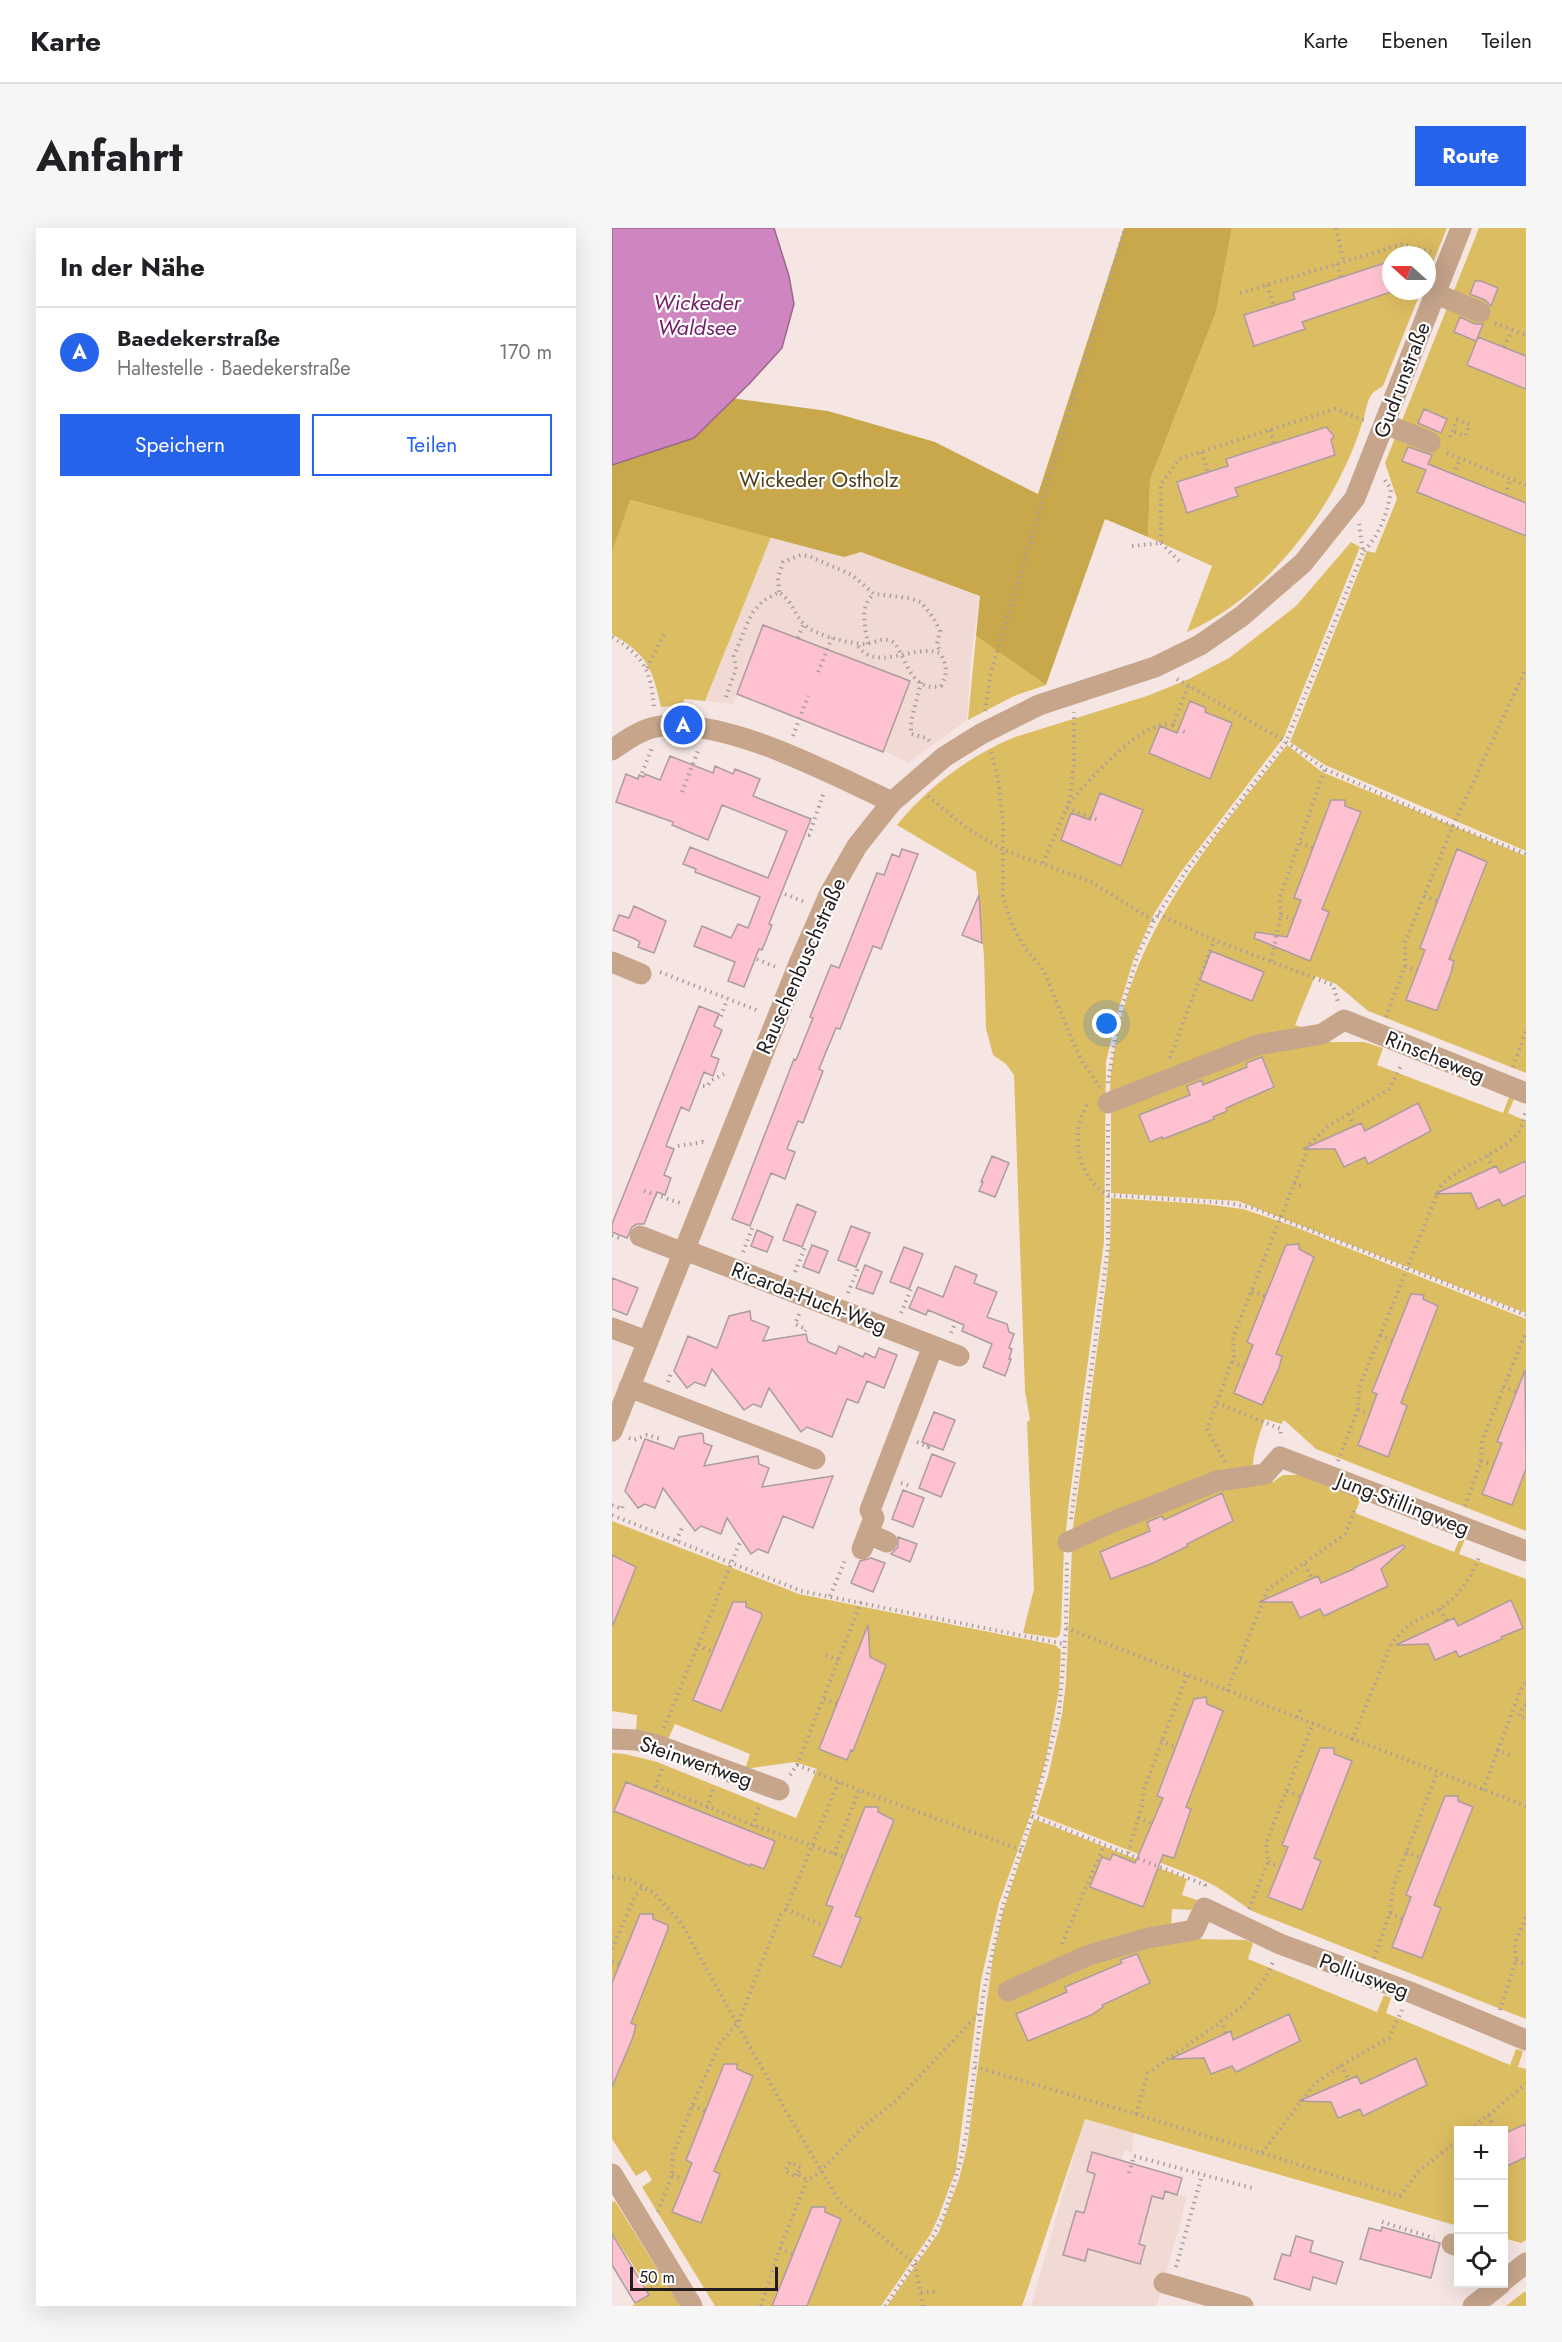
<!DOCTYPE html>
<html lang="de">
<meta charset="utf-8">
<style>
body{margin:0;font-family:Jost,sans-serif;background:#f6f6f6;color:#202124}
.controls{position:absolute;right:18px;bottom:18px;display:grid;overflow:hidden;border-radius:0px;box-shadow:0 6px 24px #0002}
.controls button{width:54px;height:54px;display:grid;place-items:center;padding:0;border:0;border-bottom:2px solid #e0e0e0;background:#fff;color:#202124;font:30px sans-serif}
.compass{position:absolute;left:770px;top:18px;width:54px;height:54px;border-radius:50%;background:#fff;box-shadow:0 6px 24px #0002;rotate:291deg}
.scale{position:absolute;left:18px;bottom:15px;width:148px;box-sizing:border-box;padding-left:6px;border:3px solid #231e1d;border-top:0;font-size:16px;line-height:21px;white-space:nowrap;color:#231e1d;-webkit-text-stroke:4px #fff;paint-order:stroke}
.you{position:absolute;left:495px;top:796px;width:21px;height:21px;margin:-15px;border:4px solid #fff;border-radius:50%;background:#1a73e8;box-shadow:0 0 0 9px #1a73e833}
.badge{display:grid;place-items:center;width:39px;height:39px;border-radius:50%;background:#2563eb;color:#fff;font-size:20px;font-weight:700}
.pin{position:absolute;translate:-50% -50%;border:3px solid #fff;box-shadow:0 2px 6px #0006}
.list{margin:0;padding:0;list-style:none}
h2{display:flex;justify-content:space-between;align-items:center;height:78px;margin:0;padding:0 24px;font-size:26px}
h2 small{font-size:20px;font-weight:400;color:#757577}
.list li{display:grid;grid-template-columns:39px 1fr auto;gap:18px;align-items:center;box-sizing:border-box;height:90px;padding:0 24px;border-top:2px solid #e0e0e0}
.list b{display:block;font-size:22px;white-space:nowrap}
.list p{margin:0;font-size:20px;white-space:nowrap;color:#757577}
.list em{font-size:20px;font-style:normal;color:#757577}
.actions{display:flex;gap:12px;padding:18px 24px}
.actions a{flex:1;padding:14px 0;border:2px solid #2563eb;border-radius:0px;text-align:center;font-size:21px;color:#2563eb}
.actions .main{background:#2563eb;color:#fff}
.icon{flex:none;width:33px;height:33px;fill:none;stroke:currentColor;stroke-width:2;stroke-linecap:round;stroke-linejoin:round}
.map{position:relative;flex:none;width:914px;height:2078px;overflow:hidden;border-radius:0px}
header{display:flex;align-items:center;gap:36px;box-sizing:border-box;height:84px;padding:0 30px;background:#fff;border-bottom:2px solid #e0e0e0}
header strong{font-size:28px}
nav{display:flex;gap:33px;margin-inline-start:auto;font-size:21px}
.intro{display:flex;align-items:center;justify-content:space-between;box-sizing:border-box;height:144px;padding:0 36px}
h1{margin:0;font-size:42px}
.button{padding:15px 27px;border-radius:0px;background:#2563eb;color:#fff;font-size:21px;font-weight:700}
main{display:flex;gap:36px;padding:0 36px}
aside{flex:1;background:#fff;border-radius:0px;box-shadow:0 6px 24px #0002}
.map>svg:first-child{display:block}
.built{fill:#f1d9d4}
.green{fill:#ddbd62}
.forest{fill:#c8a84b}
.water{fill:#cf86c0;stroke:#9b678f;stroke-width:1.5}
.building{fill:#fdc1cf;stroke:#ab9c9f;stroke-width:1.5}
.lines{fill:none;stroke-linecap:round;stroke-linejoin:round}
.path{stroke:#aa9e9c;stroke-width:4;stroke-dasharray:1.5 4.5;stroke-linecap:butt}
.minor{stroke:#c6a58b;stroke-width:21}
.labels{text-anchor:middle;stroke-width:4.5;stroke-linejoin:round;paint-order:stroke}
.street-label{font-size:21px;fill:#231e1d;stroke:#fff}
.park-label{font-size:21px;fill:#4c3e17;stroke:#fff}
.water-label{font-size:22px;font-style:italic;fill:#731c67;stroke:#fff}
</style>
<header>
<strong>Karte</strong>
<nav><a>Karte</a><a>Ebenen</a><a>Teilen</a></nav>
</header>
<div class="intro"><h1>Anfahrt</h1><a class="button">Route</a></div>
<main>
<aside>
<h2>In der Nähe<small></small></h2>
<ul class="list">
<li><span class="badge">A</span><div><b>Baedekerstraße</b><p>Haltestelle · Baedekerstraße</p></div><em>170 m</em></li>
</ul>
<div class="actions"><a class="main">Speichern</a><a>Teilen</a></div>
</aside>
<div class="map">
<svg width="914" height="2078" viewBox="0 0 914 2078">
<rect width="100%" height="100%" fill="#f6e6e3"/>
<path class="built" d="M159,309L232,329L249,323L368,368L359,430L355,492L296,535L227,500L224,505L197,495L206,472L179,487L125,466L121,476L93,473Z
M472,1891L522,1905L520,1924L512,1922L507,1942L533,1949L536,1940L570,1950L565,1967L575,1969L545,2078H419Z"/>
<path class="green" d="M620,0H835L815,49V27H779V63H809L771,158C768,160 762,163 760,166C755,172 754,184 751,192C746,209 739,227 731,243C701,306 641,376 575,404L600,338L536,309L538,252L604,84Z
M867,0H914V623L713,537L678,514L755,323L763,325L785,271L773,235Z
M17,272L159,309L93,473L72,471L71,477L49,479C40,440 36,427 0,406V324Z
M739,314L748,319L672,509L568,645L542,686L521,733L507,780L494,834L492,1014L457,1274L452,1321L449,1398L448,1407L444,1410L411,1405L422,1361L415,1194L418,1192L413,1163L402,847L394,836L381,827L374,800L372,728L364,644L285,597C316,559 357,528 403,509L535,468L577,451L617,430L684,378Z
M364,408L434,457L402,468L356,492Z
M675,517L710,544L914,628V845L756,783L724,756L703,748L683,797L697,801L709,814H752L771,820L765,837L891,885L897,869L902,871L896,885L914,893V1085L626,973L499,965C499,939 499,913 499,887C499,873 497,860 499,846C514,707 593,622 675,517Z
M499,970L592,976L631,981L678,997L914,1091V1303L704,1221L672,1192L669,1196L653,1191C645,1213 638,1232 642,1256L661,1254L671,1247H689L749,1270L743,1285L842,1324L849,1308L853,1311L847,1326L914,1351V1791L640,1683L605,1659L585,1649L424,1586L436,1548L450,1487L454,1454L461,1299L494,1056L498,1016Z
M0,1293L187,1366L443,1417L449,1422L447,1462L434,1531L419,1585L387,1675L369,1752L344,1942L326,1990L318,2007L269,2078H103L30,1959L40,1952L34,1942L24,1948L0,1911V1525L13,1526L45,1534L184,1590L205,1541L183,1534L133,1541L138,1526L63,1496L56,1511L24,1504L25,1487L0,1483Z
M422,1591L575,1651L570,1667L585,1672L579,1682L560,1681L559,1700L585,1711L634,1712L641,1715L636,1731L765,1784L772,1767L779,1770L774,1785L898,1837L904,1821L911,1823L906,1839L914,1841V2012L909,2015L892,2010L891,1902H846V1998L473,1891L410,2078H275L327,2004L347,1951L355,1919L381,1728L391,1683Z
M3,1973L68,2078H20L36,2067L32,2059L34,2057L0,2005V1974Z
M912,2064H914V2078H894Z"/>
<path class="forest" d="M0,0L104,168L216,183L323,214L426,266L512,0H620L604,84L538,252L536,309L493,291L434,457L364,408L368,368L249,324L232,329L18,272L0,324Z"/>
<path class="water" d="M0,0H162L177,48L182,76L170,120L138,155L82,210L0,237Z"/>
<path class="building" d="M779,33V64L690,94L693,101L642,118L632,87L683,71L681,65Z
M863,53H869L886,60L879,78L873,72L858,66Z
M848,89L863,96H871L864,113L842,104Z
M866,109L914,128V161L855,137Z
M812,181L835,191L829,205L806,195Z
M714,199L722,208L719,212L723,227L623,260L626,268L575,285L565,254L616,238L614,231Z
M796,219L820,227L816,236L914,275V308L805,264L814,242L790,233Z
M151,397L298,453L271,524L125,466Z
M578,473L594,480L593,484L620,495L598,551L537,525L548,498L565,505Z
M58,528L101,545L103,538L121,546L123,541L148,551L141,568L199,591L157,696L160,697L153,715L150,722L147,721L132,759L116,753L123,734L82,718L90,698L119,710L126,696L136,700L148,669L83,644L84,641L71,636L78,619L156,650L175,603L110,577L96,612L60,597L61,594L4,574L14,546L26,551L27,547L32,549L33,546L48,552Z
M488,565L531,582L509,638L449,612L459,585L478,592Z
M719,572H733V578L749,584L710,681L717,684L698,733L642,710L644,704L675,709L689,672L682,670Z
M290,621L306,626L269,721L261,718L228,801L224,800L207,841L211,843L191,895L186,893L175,921L183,924L173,951L159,945L138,998L120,991L182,831L184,832L201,790L198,789L219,737L227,740L265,645L272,647L280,626L287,629Z
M845,621L875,634L837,731L842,733L839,745L825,782H823L794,772L813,722L808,720Z
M367,667L370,715L350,707Z
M22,678L54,693L42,725L26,719L28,714L23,711L1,702L7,687L17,690Z
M599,723L652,744L640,773L588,752Z
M87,778L107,786L102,798L110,802L99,828L107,831L101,848L92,844L77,883L69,879L54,918L62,921L52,947L59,950L53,967L45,964L32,996H25L20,999L15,1010L0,1004V996Z
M650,829L662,859L614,880L615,883L601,889L602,891L551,911L550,909L538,914L527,887L578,867L575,858L590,852L591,857L635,839L634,835Z
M806,875L819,903L756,936L753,929L732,939L723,921H691L749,895L753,903Z
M380,928L397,935L383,969L367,963L371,954H369Z
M914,933V967L891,978L887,971L866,981L859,965L823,966L884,938L888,945Z
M185,976L204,984L190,1019L171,1012Z
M239,998L258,1005L244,1039L226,1032Z
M145,1002L161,1009L155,1024L139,1018Z
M687,1016V1021L702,1029L664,1126L670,1128L667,1140L650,1177L622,1165L641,1117L635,1114L674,1017Z
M200,1017L216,1023L207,1045L191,1039Z
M292,1019L311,1026L297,1061L278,1054Z
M253,1037L270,1044L261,1066L244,1060Z
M343,1038L365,1047L362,1055L385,1064L375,1089L395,1096L397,1104L402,1106L397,1120L400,1121L397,1131H399L393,1148L371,1139L380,1116L350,1103L352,1097L316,1082L314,1087L297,1080L306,1059L331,1069Z
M0,1050L26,1060L15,1087L0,1081Z
M799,1066L812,1067L811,1071L826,1078L789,1175L795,1178L776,1229L746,1217L765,1166L760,1164Z
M138,1083L139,1092L157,1099L151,1113L194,1106L196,1114L224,1126L227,1118L251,1129L253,1125L263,1130L267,1120L285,1127L272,1160L255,1153L246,1175L235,1171L220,1209L195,1199L189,1204L157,1160L149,1179L141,1176L132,1182L100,1141L93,1158L83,1154L75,1160L62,1143L76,1108L105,1120L117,1088Z
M913,1142L914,1241L900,1277L870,1266L890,1215L885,1214Z
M322,1184L343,1192L331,1222L310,1214Z
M89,1205L91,1206L92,1215L100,1218L92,1238L146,1228L147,1236L157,1240L150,1259L221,1248L201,1300L171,1288L156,1325L146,1321L139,1326L115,1290L109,1306L89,1298L83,1303L51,1260L43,1280L33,1276L26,1280L13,1263L33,1211L62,1221L67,1209Z
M320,1226L343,1235L329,1269L307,1260Z
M291,1262L312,1270L301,1299L280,1291Z
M610,1265L621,1293L575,1316L576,1318L541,1335L499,1351L488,1324L538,1303L535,1294L550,1288L552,1292Z
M286,1309L305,1316L298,1334L279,1326L286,1319Z
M791,1317L793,1319L769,1341L776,1358L712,1388L708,1381L688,1390L680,1374H647L706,1348L709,1355L742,1341V1340Z
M0,1327L24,1339L1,1397H0Z
M259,1330L273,1335L261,1364L239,1355L248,1333Z
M899,1372L911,1400L889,1409L890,1411L847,1429L844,1423L823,1432L816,1416L784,1417L842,1390L846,1398Z
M121,1374H134V1379L149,1385L150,1388L109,1483L81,1472Z
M256,1397L258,1429L274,1437L241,1523L239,1522L235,1532L207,1521Z
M594,1469L595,1476L611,1483L574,1579L579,1581L562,1630L551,1627L531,1679L478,1659L490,1629L498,1632L501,1626L523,1635L551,1570L545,1568L582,1471Z
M708,1520H722V1526L740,1533L702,1630L709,1633L690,1682L656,1669L676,1619L670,1617Z
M14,1554L163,1613L152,1641L139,1636L138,1638L2,1583Z
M833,1568H846V1573L861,1579L822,1677L829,1680L810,1730L780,1719L799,1669L794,1667Z
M253,1579H266V1584L282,1592L243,1688L249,1690L229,1739L201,1728L221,1679L214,1677Z
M28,1686H41V1691L56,1697V1701L19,1795L24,1797L21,1809L0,1859V1755Z
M525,1726L538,1755L490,1777L491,1779L479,1787L416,1813L404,1786L455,1764L453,1759L510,1735L508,1732Z
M677,1786L688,1813L624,1844L620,1838L599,1846L592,1830L558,1831L619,1803L621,1812Z
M804,1830L815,1857L751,1888L748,1881L726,1890L719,1874L687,1873L745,1848L749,1856Z
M112,1836H125V1841L141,1848L102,1943L108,1946L89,1995L60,1984L80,1935L74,1932Z
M914,1896V1929L891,1940V1906Z
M480,1924L570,1950L565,1967L553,1963L551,1971L540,1968L527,2016L533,2018L528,2036L476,2021L473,2033L451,2027L464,1983L472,1985L483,1946L475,1943Z
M200,1979H213V1984L229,1991L195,2078H160Z
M770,1999L828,2015L819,2050L748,2031L757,2000L769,2003Z
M0,2006L37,2067L23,2075L0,2037Z
M684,2008L701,2013L698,2024L731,2034L724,2056L701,2049L698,2062L662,2051L670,2026L678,2028Z"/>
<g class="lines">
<path class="path" d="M724,0L732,34
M725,36L729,49
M655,57L662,78
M628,65L791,16L820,24
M883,95L914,107
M892,119L900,102
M658,202L662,216
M838,209L845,192L858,197L853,208L840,203
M590,224L596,245
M835,225L914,257
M842,247L848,230
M893,267L899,251
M549,315L570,336
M520,318L549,315V256L567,231L723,181L754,193
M752,323C768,306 776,285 779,261L772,251
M167,364L166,349L171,334L189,327L197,328L240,347L262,366L297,370L309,374L322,391L328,403L325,416L328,424
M0,409C33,429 39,443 42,480
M186,410L192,396
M256,416C253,397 247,379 262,366
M35,440L52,406
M206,444L220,410
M565,451L674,514L713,541L841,598L914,626
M309,454L299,494V506L315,510L320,516
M114,469L124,441L122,428L135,396L141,384L151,373L167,364C182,375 181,385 192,396C199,403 212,408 221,410C231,413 242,416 253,416C262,415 271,409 279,413C293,419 295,466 329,458C336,446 335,437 328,425C301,415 263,447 244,415
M373,483L379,444L513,0
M561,497L574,505
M181,508L196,468
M379,524L386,550L391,595V668L400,697L413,720L432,743L461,814L471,835L488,859
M30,545L40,520
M70,564L87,520
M316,568L352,598L391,622L478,653L542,693
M457,575C476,554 531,489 561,497L576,458
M455,580L486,592
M196,607H197L212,564
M688,615L701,620
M431,635L457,575L462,535V484
M173,666L195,675
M812,668L826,673
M546,686L602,712L721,757L726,774
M669,687L681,691
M145,731L166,740
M659,733L669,687L668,669L713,541
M793,738L805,743
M48,744L147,783
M774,789L793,738V714L841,598L914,440
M105,790L108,791L115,771
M558,830L602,712
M901,839L914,803
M496,855L506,793L526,726L542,693L576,640L674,514L751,324L747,296
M91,858H95L100,852L112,846
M475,877C457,906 466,950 496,967L616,975L642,980L914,1087
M737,886L742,900
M66,918L91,914L95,916
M875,928L881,940
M682,955L693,959
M32,963L71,976
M0,1007L10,1011
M131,1024L141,998
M183,1044L193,1019
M640,1063L653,1068
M236,1065L246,1040
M289,1085L299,1061
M187,1086L183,1096L194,1101L193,1103
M339,1105L344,1093
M768,1107L780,1112
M620,1134L632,1139
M56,1154L59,1145
M891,1159L904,1164
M605,1175L669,1201L668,1210
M746,1181L758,1186
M17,1210L22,1212L35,1207L49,1211
M305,1214L316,1219L317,1217
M726,1233L746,1181L747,1160L828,959C849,935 885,929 906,905C910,900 912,889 914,883
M869,1233L882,1237
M613,1234L595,1201L622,1128L621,1109L698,916L715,899L777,861L790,836
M289,1255L298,1258L297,1260
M0,1277L10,1281L11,1276
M853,1278L869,1233L870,1213L914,1104
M0,1287L189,1363L452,1416
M459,1291L496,1019V893
M64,1313L70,1300
M693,1336L700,1351
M218,1368L234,1330
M828,1381L835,1393
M454,1400L914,1578
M86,1417L100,1424
M214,1427L227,1432
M628,1431L637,1435
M615,1463L656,1361L733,1306L744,1279
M212,1471L226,1476
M914,1477H912L907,1488L914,1491
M685,1489L689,1481
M52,1500L128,1314
M549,1512L563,1519
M740,1512L780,1414L798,1396L828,1381L843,1369L860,1346L868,1327
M885,1522L898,1527
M185,1537L249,1374
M178,1547L185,1537L247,1562
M44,1558L141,1597L232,1629
M871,1562L910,1458L914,1454
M675,1563L689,1569
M41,1565L51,1538
M93,1586L102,1558
M420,1588L593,1657V1661
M526,1590L540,1595
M139,1604L148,1576
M794,1624L808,1630
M516,1625L530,1578L532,1561L575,1447
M222,1626L247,1562L409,1622
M656,1634L668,1639
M0,1649L18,1652L42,1665L69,1695L171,1878L228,1974L303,2036L311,2078
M174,1681L212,1698
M637,1681L656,1634L654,1615L701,1495
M778,1685L791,1691
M450,1716L492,1617
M0,1721L23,1668L31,1659
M762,1730L778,1685L781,1659L825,1545
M904,1732L914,1737
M0,1733L8,1736
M888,1782L904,1732L903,1715L914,1689
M609,1792L614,1806
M729,1837L737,1852
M363,1839L524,1886L788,1968L806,1944L846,1912
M80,1878L93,1883
M524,1886L536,1845L631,1778L654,1749L661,1734
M877,1887L882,1902
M858,1902L914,1856
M650,1925L703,1855L735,1834L777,1810L790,1782
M517,1945L522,1928L644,1961
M185,1946L184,1949L173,1943L178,1934L189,1940L185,1946L195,1952
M60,1947L71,1951
M46,1984L60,1947L61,1926L80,1878L108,1815L126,1795L169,1686L174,1681L227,1553
M770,1994L822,2010
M168,2020L180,2026
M564,2039L590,1947
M34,2063L45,2056
M309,2065L324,2063
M149,2078L168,2020L195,1952L206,1946L252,1898L285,1872L369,1783
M273,2078L321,2008L333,1985L348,1935L355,1902L371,1768L390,1681L420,1588L447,1486L454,1400L455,1331"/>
<path class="minor" d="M824,66L868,84
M773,196L818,214
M0,522C14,512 31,500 49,498C118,491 217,545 280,574
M0,734L29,746
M496,875L645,817L710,806L732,792L914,865
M28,1008L72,1025
M73,1022L347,1128
M0,1100L35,1113
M17,1159L203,1231
M0,1203L188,733L218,665L245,618L280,574L332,529L369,506L427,477L543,439L588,417L630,388L691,335L743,270L849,0
M256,1306L275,1314
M456,1314L503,1293L605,1253L653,1246L668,1229L914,1323
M250,1321L262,1290L258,1282L321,1118
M0,1511L24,1512L45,1517L167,1562
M396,1763L477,1727L536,1710L582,1702L592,1680L668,1716L798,1764L914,1812
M0,1946L80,2078
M840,2016L846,2018
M891,2053L914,2035
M552,2055L631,2078
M861,2078L889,2056"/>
</g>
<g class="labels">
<g class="street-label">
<text transform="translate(790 152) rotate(-69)" y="7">Gudrunstraße</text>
<text transform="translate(189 738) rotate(-66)" y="7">Rauschenbuschstraße</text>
<text transform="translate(823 829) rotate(22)" y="7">Rinscheweg</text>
<text transform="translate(197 1070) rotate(21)" y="7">Ricarda-Huch-Weg</text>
<text transform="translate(791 1276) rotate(21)" y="7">Jung-Stillingweg</text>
<text transform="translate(84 1534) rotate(19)" y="7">Steinwertweg</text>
<text transform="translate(752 1748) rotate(20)" y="7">Polliusweg</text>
</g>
<g class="park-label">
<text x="207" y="259">Wickeder Ostholz</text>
</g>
<g class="water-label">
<text x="85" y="82">Wickeder<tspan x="85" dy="25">Waldsee</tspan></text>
</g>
</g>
</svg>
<div class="controls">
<button>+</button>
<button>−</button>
<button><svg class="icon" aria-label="locate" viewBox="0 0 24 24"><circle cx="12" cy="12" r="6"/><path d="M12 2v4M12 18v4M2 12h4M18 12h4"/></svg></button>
</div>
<svg class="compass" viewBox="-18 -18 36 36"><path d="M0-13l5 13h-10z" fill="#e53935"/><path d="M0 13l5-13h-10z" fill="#757577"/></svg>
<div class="scale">50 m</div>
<div class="you"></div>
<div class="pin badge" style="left:71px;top:497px">A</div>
</div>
</main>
